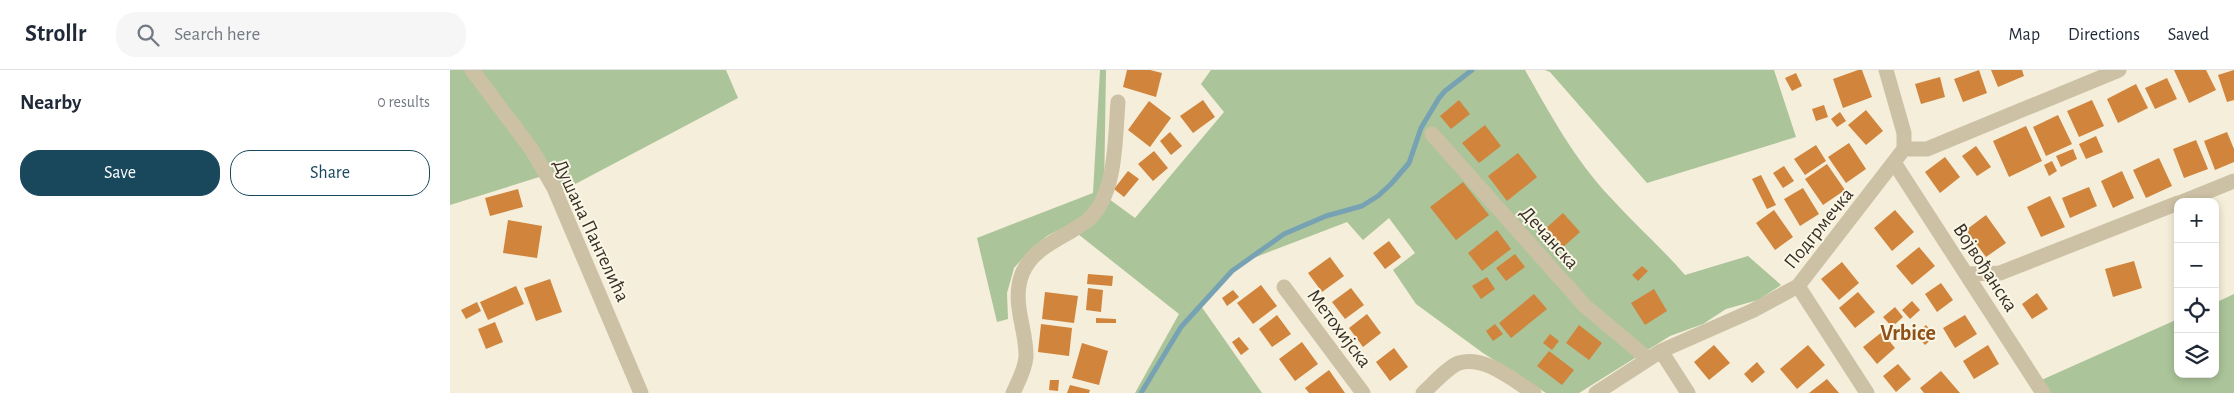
<!DOCTYPE html>
<meta charset="utf-8">
<style>
body{margin:0;font-family:"Alegreya Sans",sans-serif;background:#f6f6f7;color:#1f2937}
.controls{position:absolute;right:15px;bottom:15px;display:grid;overflow:hidden;border-radius:10px;box-shadow:0 2px 8px #0003}
.controls button{width:45px;height:45px;display:grid;place-items:center;padding:0;border:0;border-bottom:1px solid #e0e1e3;background:#fff;color:#1f2937;font:25px sans-serif}
.list{margin:0;padding:0;list-style:none}
h2{display:flex;justify-content:space-between;align-items:center;height:65px;margin:0;padding:0 20px;font-size:21px}
h2 small{font-size:16px;font-weight:400;color:#747a83}
.actions{display:flex;gap:10px;padding:15px 20px}
.actions a{flex:1;padding:11px 0;border:1px solid #19485d;border-radius:20px;text-align:center;font-size:18px;color:#19485d}
.actions .main{background:#19485d;color:#fff}
.icon{flex:none;width:28px;height:28px;fill:none;stroke:currentColor;stroke-width:2;stroke-linecap:round;stroke-linejoin:round}
.map{position:relative;flex:none;width:1784px;height:323px;overflow:hidden}
header{display:flex;align-items:center;gap:30px;box-sizing:border-box;height:70px;padding:0 25px;background:#fff;border-bottom:1px solid #e0e1e3}
header strong{font-size:24px}
nav{display:flex;gap:28px;margin-inline-start:auto;font-size:18px}
.search{width:350px;height:45px;background:#f6f6f7;display:flex;align-items:center;gap:12px;box-sizing:border-box;padding:0 18px;border-radius:20px;color:#747a83;font-size:19px}
main{display:flex}
aside{flex:1;background:#fff}
.map>svg:first-child{display:block}
.green{fill:#abc499}
.lines{fill:none;stroke-linecap:round;stroke-linejoin:round}
.stream{stroke:#77a2b3;stroke-width:5}
.building{fill:#d0843c}
.minor{stroke:#cdc1a5;stroke-width:15}
.labels{text-anchor:middle;stroke-width:4;stroke-linejoin:round;paint-order:stroke}
.street-label{font-size:20px;fill:#383027;stroke:#fbf7e7}
.quarter-label{font-size:22px;font-weight:bold;fill:#8e5119;stroke:#fbf7e7}
</style>
<header>
<strong>Strollr</strong>
<div class="search"><svg class="icon" aria-label="search" viewBox="0 0 24 24"><circle cx="10" cy="10" r="6"/><path d="M15 15l6 6"/></svg>Search here</div>
<nav><a>Map</a><a>Directions</a><a>Saved</a></nav>
</header>
<main>
<aside>
<h2>Nearby<small>0 results</small></h2>
<ul class="list">
</ul>
<div class="actions"><a class="main">Save</a><a>Share</a></div>
</aside>
<div class="map">
<svg width="1784" height="323" viewBox="0 0 1784 323">
<rect width="100%" height="100%" fill="#f4eeda"/>
<path class="green" d="M0,0H276L288,28L112,121L102,103L0,135Z
M650,0H656L654,123L642,139L626,151L597,166L579,181L564,198L557,223L558,249L547,252L527,168L643,123Z
M761,0H1075C1100,44 1125,90 1160,127C1184,154 1211,177 1235,205L1298,186L1331,215L1308,230L1276,239L1253,254L1220,266L1129,323H1096L1033,283L966,234L943,200L965,183L939,148L913,170L897,152L793,192L751,236L812,323H685L729,244L628,164L659,129L685,148L774,42L751,14Z
M1095,0H1324L1346,67L1197,113L1100,2Z
M1784,224V323H1595L1587,312L1728,249V304H1765V233Z"/>
<g class="lines">
<path class="stream" d="M691,323L731,257L782,201L834,164L876,146L912,136L928,126L941,114L959,93L971,58L989,28L995,21L1022,0"/>
</g>
<path class="building" d="M677,0H700L712,3L706,27L673,17Z
M1408,0H1412L1422,27L1393,38L1383,9Z
M1529,0L1537,23L1513,32L1504,9Z
M1541,0H1572L1574,6L1548,17Z
M1724,0H1756L1766,20L1739,33Z
M1784,0V30L1777,32L1768,5Z
M1346,3L1352,16L1342,21L1335,8Z
M1490,7L1495,27L1471,34L1465,14Z
M1717,8L1727,29L1705,39L1695,18Z
M1686,14L1698,38L1668,53L1657,29Z
M753,30L765,47L743,63L730,46Z
M1009,30L1020,44L1001,59L990,46Z
M1642,30L1654,56L1629,67L1617,41Z
M699,31L721,48L700,77L678,60Z
M1374,35L1378,47L1366,51L1362,39Z
M1416,40L1433,61L1416,75L1398,55Z
M1390,42L1396,51L1387,57L1381,49Z
M1608,45L1622,74L1596,86L1583,57Z
M1035,55L1051,76L1029,93L1012,73Z
M1576,56L1592,91L1559,107L1543,71Z
M720,62L732,76L721,85L710,71Z
M1777,62L1784,79V92L1765,100L1754,71Z
M1646,66L1653,82L1636,89L1629,74Z
M1746,70L1758,99L1734,108L1723,79Z
M1399,73L1416,99L1396,113L1378,87Z
M1366,75L1376,91L1355,105L1344,89Z
M1526,76L1541,97L1527,106L1512,86Z
M1623,79L1627,89L1611,97L1606,86Z
M704,81L718,98L703,111L688,94Z
M1068,83L1087,107L1057,131L1038,106Z
M1495,87L1510,107L1490,123L1475,102Z
M1709,88L1722,116L1696,128L1683,100Z
M1602,91L1607,101L1599,106L1594,95Z
M1377,94L1395,120L1373,135L1355,109Z
M1334,96L1344,111L1333,118L1323,103Z
M678,101L689,109L674,127L664,119Z
M1672,101L1684,128L1663,138L1651,111Z
M1311,105L1326,135L1317,139L1302,109Z
M1013,112L1039,145L1006,170L980,137Z
M1639,117L1647,136L1620,148L1612,128Z
M1353,118L1369,144L1350,156L1334,129Z
M68,119L73,137L40,146L35,128Z
M1600,126L1615,157L1591,167L1577,137Z
M1324,140L1343,167L1325,180L1306,153Z
M1445,140L1464,162L1442,181L1424,158Z
M1113,143L1130,162L1111,179L1094,160Z
M1536,145L1556,173L1536,187L1516,160Z
M58,150L92,156L87,188L53,183Z
M1047,160L1061,179L1032,201L1018,183Z
M939,171L951,187L935,199L923,183Z
M1469,177L1485,196L1462,215L1446,196Z
M1065,184L1075,197L1056,211L1046,198Z
M880,187L894,206L872,222L858,203Z
M1684,191L1692,218L1663,227L1655,199Z
M1392,192L1409,213L1389,230L1371,209Z
M1192,196L1198,201L1188,211L1182,205Z
M638,204L663,206L662,216L637,214Z
M1037,207L1045,219L1031,229L1022,216Z
M100,209L112,242L86,251L74,218Z
M1491,213L1503,230L1487,242L1475,224Z
M811,215L827,236L803,254L787,233Z
M66,216L74,234L38,250L30,232Z
M638,218L653,220L651,242L636,240Z
M901,218L914,235L895,249L882,232Z
M1204,219L1217,241L1195,255L1181,233Z
M783,220L789,227L777,236L772,228Z
M595,222L628,226L624,253L592,249Z
M1408,222L1425,242L1405,258L1389,238Z
M1587,223L1598,239L1582,249L1572,234Z
M1084,224L1097,239L1061,268L1049,253Z
M1462,231L1470,240L1460,249L1452,240Z
M27,232L31,241L16,249L11,240Z
M1445,237L1453,247L1442,257L1433,247Z
M917,244L931,263L913,277L899,258Z
M827,245L841,264L822,277L809,259Z
M1515,245L1527,264L1505,278L1493,258Z
M646,248L666,249V253H646Z
M45,252L53,272L36,279L28,259Z
M591,254L622,258L619,286L588,282Z
M1045,254L1053,264L1043,271L1036,261Z
M1129,255L1152,273L1139,290L1116,273Z
M1476,255L1485,266L1475,275L1466,264Z
M1432,262L1445,278L1427,294L1413,277Z
M1100,264L1109,271L1102,280L1093,273Z
M789,267L799,279L791,285L782,272Z
M852,272L868,294L845,311L829,289Z
M632,273L658,281L649,315L622,308Z
M1264,275L1280,293L1259,310L1244,292Z
M1358,275L1375,295L1347,319L1330,299Z
M1538,275L1549,294L1524,309L1513,291Z
M944,278L958,297L940,311L926,292Z
M1099,281L1124,300L1112,315L1087,296Z
M1307,292L1315,302L1302,313L1294,304Z
M1448,294L1461,309L1446,322L1433,306Z
M879,300L895,323H859L855,318Z
M1491,301L1510,323H1474L1470,318Z
M1377,309L1389,323H1359Z
M600,310H609L608,321L599,320Z
M620,315L640,320L639,323H617Z"/>
<g class="lines">
<path class="minor" d="M22,0L82,80L104,118L191,323
M982,64L1135,236L1197,288
M1454,79H1477L1669,0
M1445,94L1593,323
M1732,132L1784,111
M1517,204L1550,203L1728,133
M1348,216L1417,323
M834,217L913,323
M1211,281L1238,323
M563,323C568,312 575,300 576,287C577,260 561,233 572,204C583,175 618,167 639,149C667,123 665,67 668,32
M973,323C982,315 999,296 1009,293C1035,285 1064,311 1084,323
M1146,323L1211,281L1304,240L1348,216L1454,79V63L1436,0"/>
</g>
<g class="labels">
<g class="street-label">
<text transform="translate(1368 158) rotate(-51)" y="7">Подгрмечка</text>
<text transform="translate(142 160) rotate(65)" y="7">Душана Пантелића</text>
<text transform="translate(1100 167) rotate(48)" y="7">Дечанска</text>
<text transform="translate(1536 197) rotate(57)" y="7">Војвођанска</text>
<text transform="translate(890 258) rotate(53)" y="7">Метохијска</text>
</g>
<g class="quarter-label">
<text x="1458" y="270">Vrbice</text>
</g>
</g>
</svg>
<div class="controls">
<button>+</button>
<button>−</button>
<button><svg class="icon" aria-label="locate" viewBox="0 0 24 24"><circle cx="12" cy="12" r="6"/><path d="M12 2v4M12 18v4M2 12h4M18 12h4"/></svg></button>
<button><svg class="icon" aria-label="layers" viewBox="0 0 24 24"><path d="M12 4l9 5-9 5-9-5zM3 14l9 5 9-5"/></svg></button>
</div>
</div>
</main>
